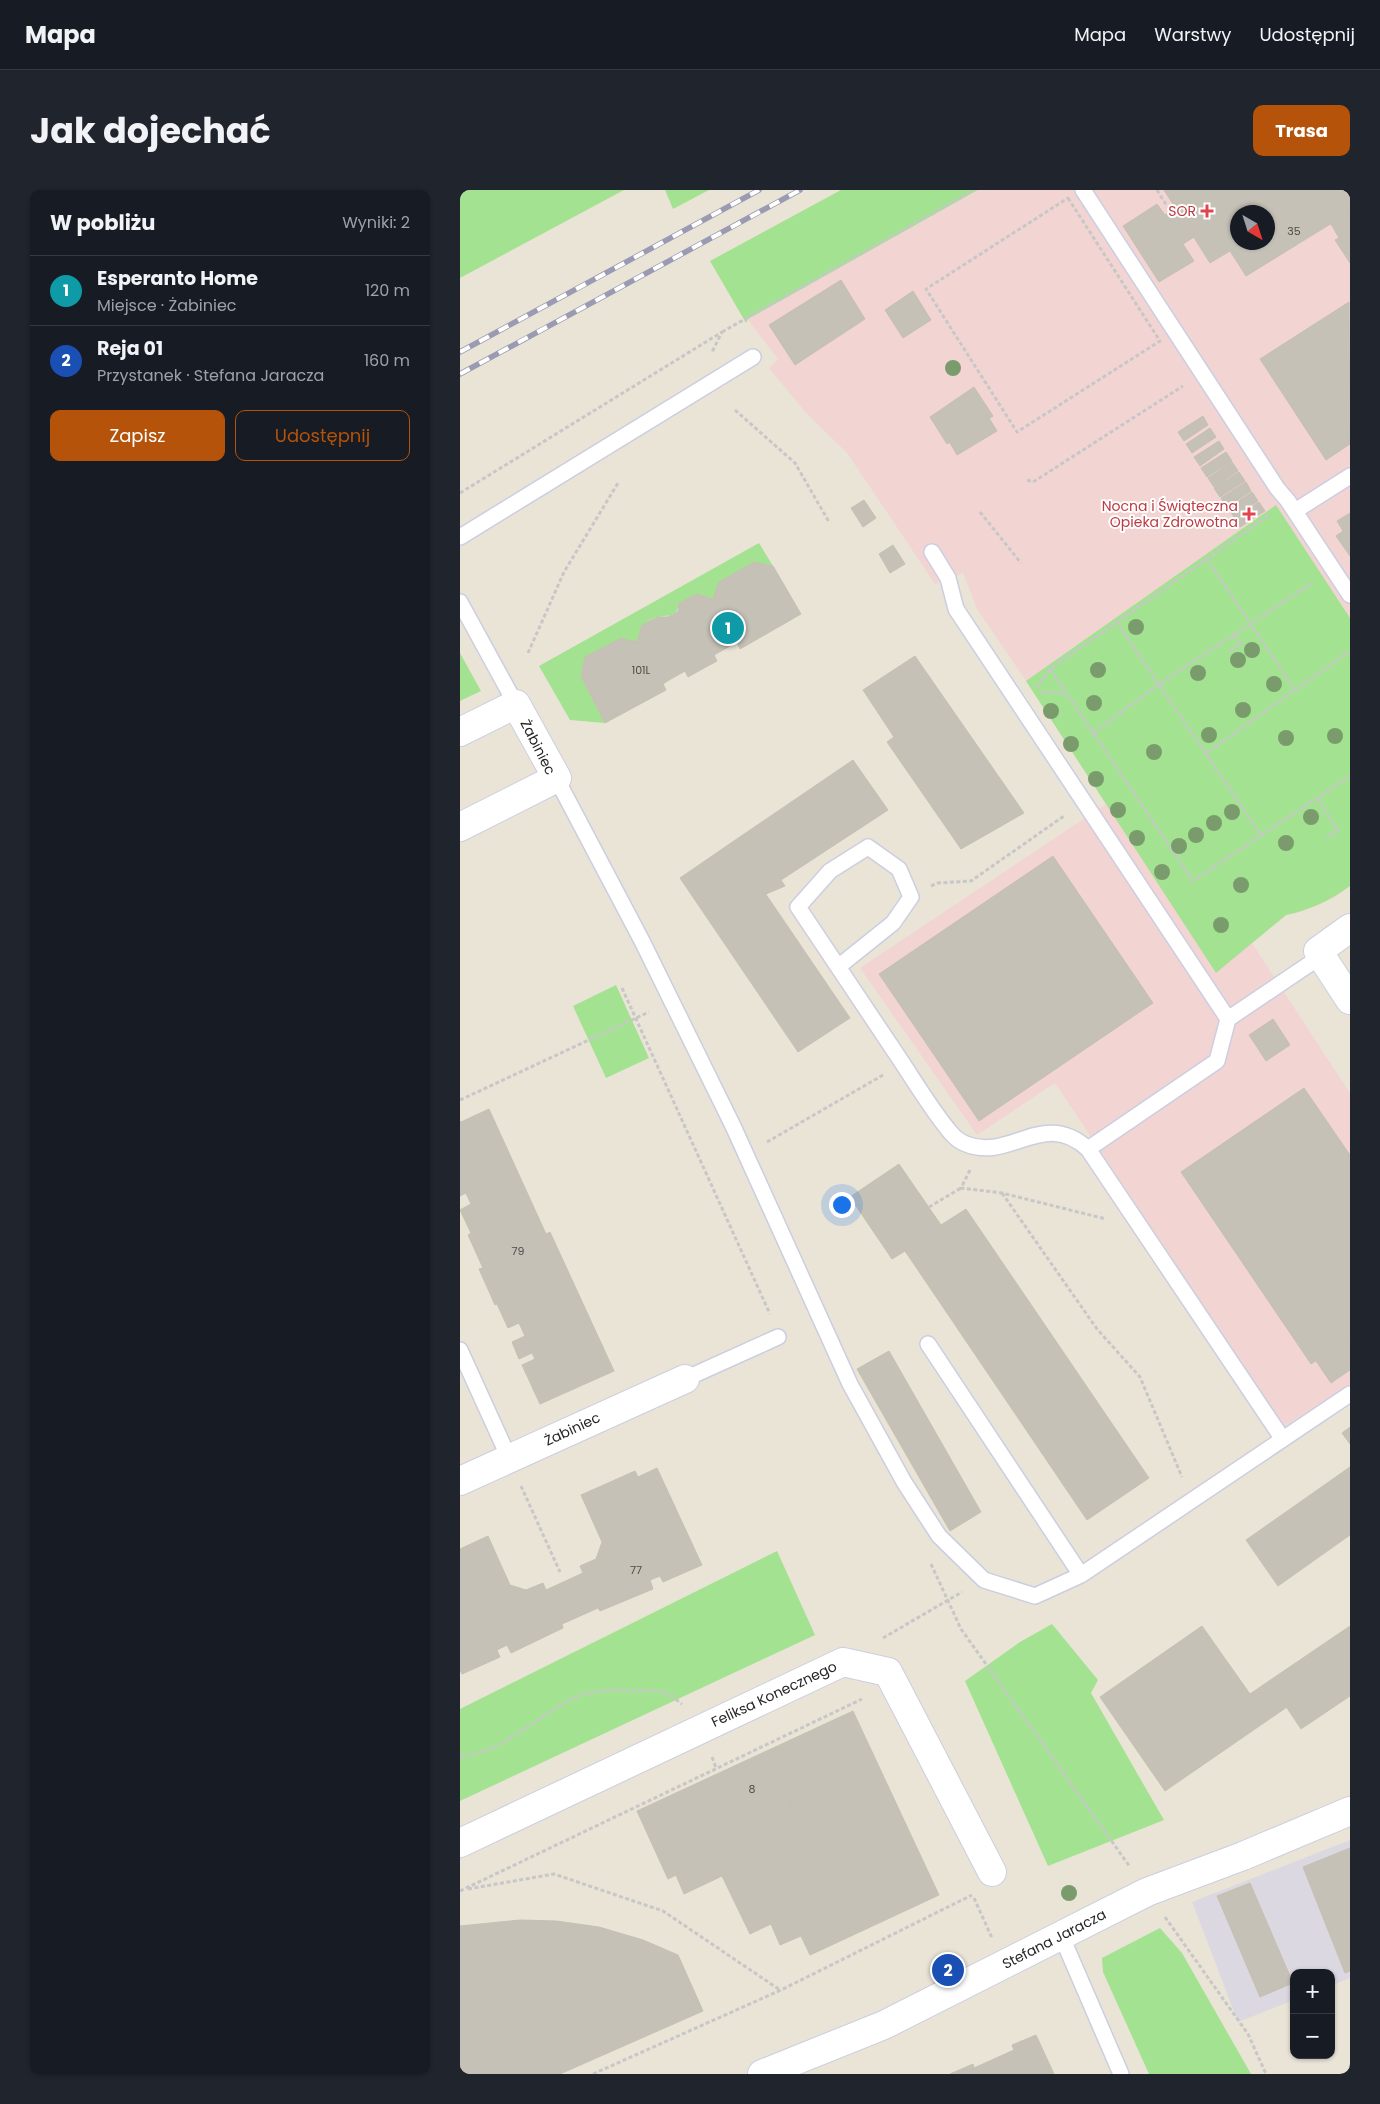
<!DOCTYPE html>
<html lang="pl">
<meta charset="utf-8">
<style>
body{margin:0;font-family:Poppins,sans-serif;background:#20242c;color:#f1f3f6}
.controls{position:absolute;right:15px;bottom:15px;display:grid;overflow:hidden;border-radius:10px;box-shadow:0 1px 4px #0004}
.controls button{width:45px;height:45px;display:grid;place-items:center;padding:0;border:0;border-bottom:1px solid #363941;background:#171b24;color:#f1f3f6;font:25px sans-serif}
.compass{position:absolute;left:770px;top:15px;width:45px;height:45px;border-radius:50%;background:#171b24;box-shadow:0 1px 4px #0004;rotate:141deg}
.you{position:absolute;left:381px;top:1014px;width:18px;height:18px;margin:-12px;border:4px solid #fff;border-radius:50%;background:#1a73e8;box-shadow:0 0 0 8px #1a73e833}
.badge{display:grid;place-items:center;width:32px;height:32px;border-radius:50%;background:#b45309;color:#fff;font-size:16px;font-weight:700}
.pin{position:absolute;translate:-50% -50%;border:2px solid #fff;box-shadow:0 1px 5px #0006}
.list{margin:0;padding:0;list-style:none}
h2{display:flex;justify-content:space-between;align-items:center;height:65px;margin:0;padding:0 20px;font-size:21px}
h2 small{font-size:16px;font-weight:400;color:#9ea1a6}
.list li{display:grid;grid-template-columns:32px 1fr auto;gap:15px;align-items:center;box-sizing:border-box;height:70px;padding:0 20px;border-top:1px solid #363941}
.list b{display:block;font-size:19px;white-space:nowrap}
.list p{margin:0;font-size:16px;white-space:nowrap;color:#9ea1a6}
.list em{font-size:16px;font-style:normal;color:#9ea1a6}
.actions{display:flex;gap:10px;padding:15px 20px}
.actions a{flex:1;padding:11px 0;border:1px solid #b45309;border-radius:10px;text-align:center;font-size:18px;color:#b45309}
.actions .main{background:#b45309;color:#fff}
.map{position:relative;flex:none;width:890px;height:1884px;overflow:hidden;border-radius:10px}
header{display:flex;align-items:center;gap:30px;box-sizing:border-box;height:70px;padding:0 25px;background:#171b24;border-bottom:1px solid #363941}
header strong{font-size:24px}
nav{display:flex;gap:28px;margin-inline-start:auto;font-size:18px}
.intro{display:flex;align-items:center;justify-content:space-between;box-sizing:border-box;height:120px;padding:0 30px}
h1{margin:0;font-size:35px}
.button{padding:12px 22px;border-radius:10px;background:#b45309;color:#fff;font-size:18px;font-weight:700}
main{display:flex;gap:30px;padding:0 30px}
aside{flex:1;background:#171b24;border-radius:10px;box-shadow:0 1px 4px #0004}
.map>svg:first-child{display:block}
.industrial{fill:#dcd8e1}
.medical{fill:#f2d5d3;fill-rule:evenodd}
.green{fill:#a3e291}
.building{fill:#c5c1b7;stroke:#c5c0b1;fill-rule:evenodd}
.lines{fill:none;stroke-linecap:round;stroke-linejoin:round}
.lane-casing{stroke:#cccee0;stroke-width:18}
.street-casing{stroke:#cccee0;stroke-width:30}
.path{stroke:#c7c7c7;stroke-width:3;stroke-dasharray:4 2.5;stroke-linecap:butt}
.lane{stroke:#fff;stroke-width:15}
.street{stroke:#fff;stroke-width:28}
.rail-casing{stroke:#9a9bb2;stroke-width:5.5}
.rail{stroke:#fff;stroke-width:4;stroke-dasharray:11;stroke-linecap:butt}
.tree{fill:#7a9c6d}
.health-dot{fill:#e0444e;stroke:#fff;stroke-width:2}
.labels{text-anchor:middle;stroke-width:4;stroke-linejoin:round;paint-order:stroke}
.number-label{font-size:11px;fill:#4e4d4a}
.health-label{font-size:14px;fill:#be3a42;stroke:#fff;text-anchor:end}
.street-label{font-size:14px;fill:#262626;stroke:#fff}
</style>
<header>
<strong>Mapa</strong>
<nav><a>Mapa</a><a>Warstwy</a><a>Udostępnij</a></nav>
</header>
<div class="intro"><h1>Jak dojechać</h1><a class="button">Trasa</a></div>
<main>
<aside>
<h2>W pobliżu<small>Wyniki: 2</small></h2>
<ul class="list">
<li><span class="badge" style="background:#0f9aa8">1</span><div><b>Esperanto Home</b><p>Miejsce · Żabiniec</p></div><em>120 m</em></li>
<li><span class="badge" style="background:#1a4fb4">2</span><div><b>Reja 01</b><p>Przystanek · Stefana Jaracza</p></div><em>160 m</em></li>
</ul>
<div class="actions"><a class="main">Zapisz</a><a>Udostępnij</a></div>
</aside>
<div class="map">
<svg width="890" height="1884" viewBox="0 0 890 1884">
<rect width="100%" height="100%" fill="#eae4d7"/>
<path class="industrial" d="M890,1650V1788L871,1796V1783H834V1810L778,1832L732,1712Z"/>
<path class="medical" d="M519,0H890V696L874,708L841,722L827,725L792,753L890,903V1194L824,1237L595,893L517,945L400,778L646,614L566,491L517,419L503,383L475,394L387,263L346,223L309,178L318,169L287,129ZM778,22H808V52H778Z"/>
<path class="green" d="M0,0H164L0,88Z
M205,0H249L213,19Z
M381,0H518L288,129L286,133L250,71Z
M816,315L890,428V696C871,710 850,720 826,725L756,783L566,491Z
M299,353L313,376L294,372L259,392L253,409L237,404L219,413C216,429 210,424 198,427C193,428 187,432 183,435L177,452L161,448L125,467L121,486L145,533L110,530L79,476Z
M0,463L21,501L0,511Z
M156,795L189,868L146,888L113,816Z
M317,1361L355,1445L0,1611V1519Z
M592,1434L638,1490L631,1503L704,1630L588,1676L505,1491L560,1452Z
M700,1738L722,1763L791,1884H689L643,1782L642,1768Z"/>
<path class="building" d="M704,0H890V22L786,86L770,61L750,73ZM778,22H808V52H778Z
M697,14L705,25L716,18L734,47L723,54L734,71L699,92L663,36Z
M890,22V73L875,50L879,48L871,34Z
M381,90L405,129L335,175L309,135Z
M453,101L471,130L443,148L425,120Z
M889,112L890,254L866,270L800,169Z
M514,197L533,226L487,254L470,227Z
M743,226L748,235L724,251L718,242Z
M529,228L537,241L497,265L490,253Z
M750,238L756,247L732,263L726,254Z
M759,251L764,259L740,276L734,267Z
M766,262L772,271L747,287L741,278Z
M772,272L778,281L754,297L748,288Z
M779,282L785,291L760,307L754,298Z
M786,292L791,301L767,317L761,308Z
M792,302L798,311L774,327L768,318Z
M404,310L416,328L403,337L391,318Z
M799,312L805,321L780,337L774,328Z
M890,323V366L876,346L883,341L877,331Z
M433,355L445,374L430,383L419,364Z
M294,372L313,376L341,424L280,459L277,452L254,465L257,471L244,478L213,425L218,421L219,413L237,404L253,409L259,392Z
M213,425L244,478L228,487L225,481L209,490L203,494L206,500L145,533L121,486L125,467L161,448L177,452L182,435L198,427H207Z
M455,466L564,623L501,659L427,552L434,547L403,500Z
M393,570L428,620L321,690L325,696L306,704L271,653Z
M271,653L390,828L338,862L220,688Z
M593,666L693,813L519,931L419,784Z
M813,829L819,838L795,854L789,845Z
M819,838L830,855L806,871L795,854Z
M844,898L890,965V1148L851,1174L721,982Z
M29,919L86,1044L90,1042L154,1181L80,1214L62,1175L75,1169L72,1163L59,1169L52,1152L65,1146L59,1133L48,1138L37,1114L35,1115L19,1079L23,1078L8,1045L11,1043L0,1020L11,1014L6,1003L0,1006V931L1,932Z
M439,974L481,1035L506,1019L689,1288L627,1330L445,1061L432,1069L390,1007Z
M890,1148V1180L871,1193L856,1171Z
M429,1161L521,1322L490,1341L397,1179Z
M890,1237V1254L882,1243Z
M890,1277V1345L818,1396L786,1350Z
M197,1278L242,1375L203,1392L200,1386L190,1390L193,1399L140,1421L138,1418L102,1434L103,1438L51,1463L47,1455L37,1460L40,1467L2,1484L0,1480V1359L28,1346L50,1395L66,1400L83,1393L86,1400L123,1383L120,1376L136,1369L142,1352L121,1305L175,1281L178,1287Z
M742,1436L790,1504L809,1491L827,1517L705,1601L640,1507Z
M890,1436V1506L841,1539L809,1491Z
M393,1521L479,1705L391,1746L367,1695L404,1678L366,1596L330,1613L332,1617L287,1639L285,1634L248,1651L255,1666L208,1689L177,1621Z
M366,1596L404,1678L367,1695L391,1746L350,1765L341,1746L320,1755L311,1734L290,1744L262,1686L224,1704L216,1685L255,1666L248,1651L285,1634L287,1639L332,1617L330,1613Z
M890,1658V1781L885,1783L843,1677Z
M790,1693L833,1793L800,1807L757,1706Z
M60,1730L96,1731L139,1737L183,1750L218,1765L138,1799L135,1792L76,1817L80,1826L48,1840L44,1832L0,1851V1736Z
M218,1765L243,1821L100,1884H0V1851L44,1832L48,1840L80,1826L76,1817L135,1792L138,1799Z
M576,1845L594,1884H490L513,1874L514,1878L554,1860L552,1855Z"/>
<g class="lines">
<g class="lane-casing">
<path id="lane" d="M623,0L817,298L828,311L890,405
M835,321L890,286
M0,347L293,167
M472,362L488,388L496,419L768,829
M0,412L59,520
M94,584L182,751L273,936L390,1194L444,1292L479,1346L524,1390L575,1406L621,1385
M378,777L433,733L451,707L439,679L408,657L370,681L338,717C371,767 404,816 437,865C454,890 472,921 491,943C495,948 501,952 506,954C551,972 583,918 628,959L822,1248
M628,959L757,871L768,829L851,773L858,761
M468,1154L621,1385L890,1204
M0,1160L49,1268
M225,1189L318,1147
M601,1745L661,1884"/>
</g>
<g class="street-casing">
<path id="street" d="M0,542L56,514L97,588L0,637
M890,738L858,761L890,810
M0,1291L225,1189
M0,1653L383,1472L428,1482L532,1682
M302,1884L424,1835L687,1702L783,1666L890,1621"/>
</g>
<path class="path" d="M697,0L710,21
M608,8L700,151L557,242L466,99Z
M262,142L514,0
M275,220L335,273L369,332
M567,290L573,292L723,196
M0,303L262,142L252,162
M520,322L561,373
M746,368L835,500
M656,431L801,645
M770,461L781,454L774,444
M68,463L104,382L158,293
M590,479L733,691L890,586
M576,498L590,479L809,325
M581,502L606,503
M633,543L698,495L853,392
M745,564L890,461
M857,608L878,641L865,648
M471,696L478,693L511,691L604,626
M162,798L310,1124
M0,910L189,822
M307,952L423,885
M510,980L501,998L542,1003L646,1029
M542,1003L637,1139L680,1187L722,1287
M469,1017L501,998
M61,1296L100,1382
M471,1374L501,1439L670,1677
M423,1448L502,1402
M0,1566C35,1566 79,1527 108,1511C127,1500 152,1499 172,1501C182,1501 197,1499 206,1503C212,1505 217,1511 222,1514
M252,1567L256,1578
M8,1699L94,1684L203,1721L320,1800
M0,1701L402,1509
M514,1708L532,1748
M705,1727L788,1844L806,1884
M133,1884L321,1800L512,1705"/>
<use href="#lane" class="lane"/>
<use href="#street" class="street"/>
<g class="rail-casing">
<path id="rail" d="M0,162L299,0
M0,184L340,0"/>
</g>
<use href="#rail" class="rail"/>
</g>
<g class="tree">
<circle cx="493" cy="178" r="8"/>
<circle cx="676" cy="437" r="8"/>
<circle cx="792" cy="460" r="8"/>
<circle cx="778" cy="470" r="8"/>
<circle cx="638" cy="480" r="8"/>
<circle cx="738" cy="483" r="8"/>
<circle cx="814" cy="494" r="8"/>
<circle cx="634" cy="513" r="8"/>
<circle cx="783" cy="520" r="8"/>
<circle cx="591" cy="521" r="8"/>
<circle cx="749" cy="545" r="8"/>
<circle cx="875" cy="546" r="8"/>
<circle cx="826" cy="548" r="8"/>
<circle cx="611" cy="554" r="8"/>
<circle cx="694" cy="562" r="8"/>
<circle cx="636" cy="589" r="8"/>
<circle cx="658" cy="620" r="8"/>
<circle cx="772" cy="622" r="8"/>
<circle cx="851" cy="627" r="8"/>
<circle cx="754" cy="633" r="8"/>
<circle cx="736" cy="645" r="8"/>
<circle cx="677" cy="648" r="8"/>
<circle cx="826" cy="653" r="8"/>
<circle cx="719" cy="656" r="8"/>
<circle cx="702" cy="682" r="8"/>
<circle cx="781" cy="695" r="8"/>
<circle cx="761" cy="735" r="8"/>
<circle cx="609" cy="1703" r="8"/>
</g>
<g class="health-dot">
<path d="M744.5 13.5h5v5h5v5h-5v5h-5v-5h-5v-5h5z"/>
<path d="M786.5 316.5h5v5h5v5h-5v5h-5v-5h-5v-5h5z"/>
</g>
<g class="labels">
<g class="number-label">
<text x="834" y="45">35</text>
<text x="181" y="484">101L</text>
<text x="58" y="1065">79</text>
<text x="176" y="1384">77</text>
<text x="292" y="1603">8</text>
</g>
<g class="health-label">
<text x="736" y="26">SOR</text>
<text x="778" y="321">Nocna i Świąteczna<tspan x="778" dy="16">Opieka Zdrowotna</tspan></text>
</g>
<g class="street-label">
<text transform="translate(78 557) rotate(63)" y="5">Żabiniec</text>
<text transform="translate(112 1239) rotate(-25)" y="5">Żabiniec</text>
<text transform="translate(314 1504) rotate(-25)" y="5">Feliksa Konecznego</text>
<text transform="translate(594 1749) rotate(-27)" y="5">Stefana Jaracza</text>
</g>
</g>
</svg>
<div class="controls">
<button>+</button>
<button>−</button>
</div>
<svg class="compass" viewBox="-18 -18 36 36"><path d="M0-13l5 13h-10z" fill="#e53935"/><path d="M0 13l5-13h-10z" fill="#9ea1a6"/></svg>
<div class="you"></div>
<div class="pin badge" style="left:268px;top:438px;background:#0f9aa8">1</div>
<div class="pin badge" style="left:488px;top:1780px;background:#1a4fb4">2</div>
</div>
</main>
